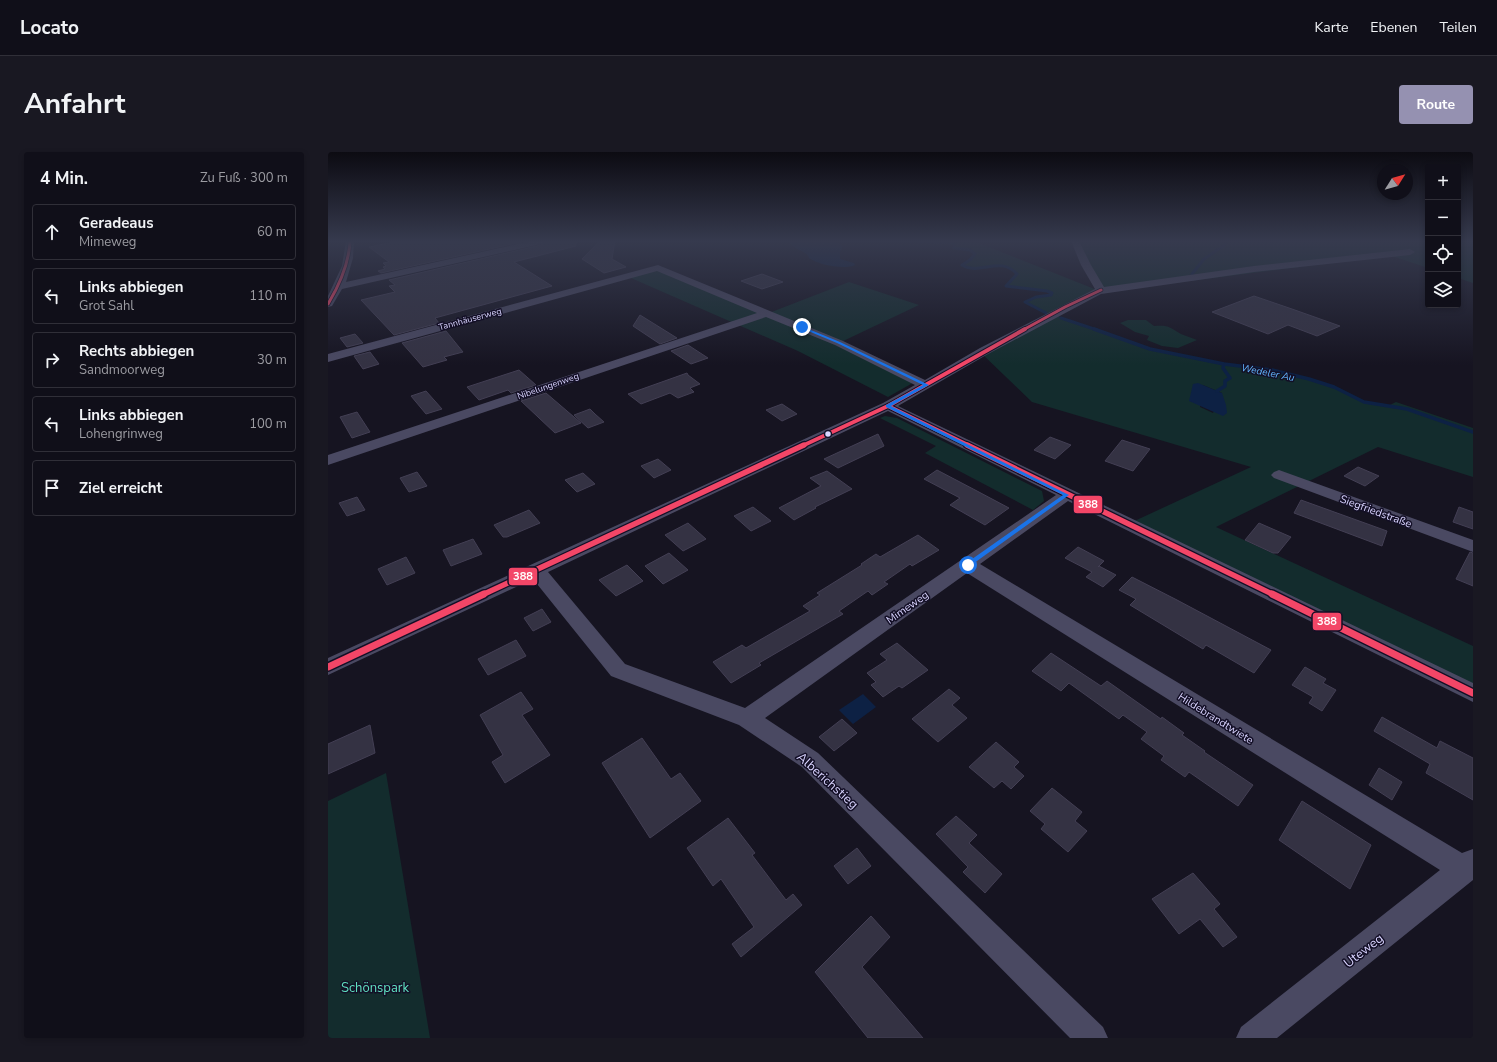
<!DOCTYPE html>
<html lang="de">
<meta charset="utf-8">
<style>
body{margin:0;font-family:"Nunito Sans",sans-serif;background:#191822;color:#f1f3f6}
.controls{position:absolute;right:12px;top:12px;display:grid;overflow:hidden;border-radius:4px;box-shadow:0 2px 6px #0003}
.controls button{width:36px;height:36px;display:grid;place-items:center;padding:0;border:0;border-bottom:1px solid #302f38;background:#100f19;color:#f1f3f6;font:20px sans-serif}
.compass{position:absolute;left:1049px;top:12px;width:36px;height:36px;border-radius:50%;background:#100f19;box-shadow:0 2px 6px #0003;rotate:53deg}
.stop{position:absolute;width:12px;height:12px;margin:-9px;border:3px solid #1a73e8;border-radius:50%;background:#fff}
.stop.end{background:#1a73e8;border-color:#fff;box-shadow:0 1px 4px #0008}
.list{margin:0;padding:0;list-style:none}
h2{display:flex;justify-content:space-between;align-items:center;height:52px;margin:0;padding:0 16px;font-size:17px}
h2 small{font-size:13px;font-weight:400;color:#9c9ca2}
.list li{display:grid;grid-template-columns:26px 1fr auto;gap:12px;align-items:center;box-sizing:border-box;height:56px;margin:0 8px 8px;padding:0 8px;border:1px solid #302f38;border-radius:4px}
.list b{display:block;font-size:15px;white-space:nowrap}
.list p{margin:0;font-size:13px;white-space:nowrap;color:#9c9ca2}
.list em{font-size:13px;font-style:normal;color:#9c9ca2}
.icon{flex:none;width:22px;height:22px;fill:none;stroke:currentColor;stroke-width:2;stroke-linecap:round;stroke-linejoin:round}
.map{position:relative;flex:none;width:1145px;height:886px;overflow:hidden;border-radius:4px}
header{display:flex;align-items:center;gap:24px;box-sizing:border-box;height:56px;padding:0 20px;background:#100f19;border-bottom:1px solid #302f38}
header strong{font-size:19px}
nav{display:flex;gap:22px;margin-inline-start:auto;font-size:14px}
.intro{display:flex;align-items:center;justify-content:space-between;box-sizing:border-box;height:96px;padding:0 24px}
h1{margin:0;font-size:28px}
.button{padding:10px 18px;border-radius:4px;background:#9591b1;color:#fff;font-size:14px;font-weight:700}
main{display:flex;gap:24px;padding:0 24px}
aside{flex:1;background:#100f19;border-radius:4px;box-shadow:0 2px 6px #0003}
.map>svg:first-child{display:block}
.green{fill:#132c2d;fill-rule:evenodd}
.water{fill:#0d2144}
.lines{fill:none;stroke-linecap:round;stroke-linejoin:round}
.stream-far1{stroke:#0d2144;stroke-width:3}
.stream{stroke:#0d2144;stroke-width:3.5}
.building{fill:#343243;stroke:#433f54}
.street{fill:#4a4962;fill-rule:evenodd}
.bus-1-far3-casing{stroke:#130f26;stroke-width:4.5}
.bus-1-far2-casing{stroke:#130f26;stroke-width:6}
.bus-1-far1-casing{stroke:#130f26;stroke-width:8}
.bus-1-casing{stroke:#130f26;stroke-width:10}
.bus-1-far3{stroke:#f34667;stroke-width:3}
.bus-1-far2{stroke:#f34667;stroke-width:4}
.bus-1-far1{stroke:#f34667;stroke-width:5.5}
.bus-1{stroke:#f34667;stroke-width:7}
.route{fill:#1a73e8}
.bus-dot{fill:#d9d4ff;stroke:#130f26;stroke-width:1.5}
.labels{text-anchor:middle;stroke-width:3;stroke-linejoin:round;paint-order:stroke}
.far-street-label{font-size:9px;fill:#d9d4ff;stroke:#130f26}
.far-water-label{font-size:10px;font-style:italic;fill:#62b6ff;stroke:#130f26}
.street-label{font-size:11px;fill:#d9d4ff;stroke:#130f26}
.near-street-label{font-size:13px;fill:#d9d4ff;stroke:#130f26}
.near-park-label{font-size:13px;fill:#5fe0c0;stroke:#130f26}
.line-badge{stroke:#130f26;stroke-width:1.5}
.badge-label{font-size:11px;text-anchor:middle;font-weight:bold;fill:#fff}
</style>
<header>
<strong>Locato</strong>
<nav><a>Karte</a><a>Ebenen</a><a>Teilen</a></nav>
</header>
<div class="intro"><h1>Anfahrt</h1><a class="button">Route</a></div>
<main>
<aside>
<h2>4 Min.<small>Zu Fuß · 300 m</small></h2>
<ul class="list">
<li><svg class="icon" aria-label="ahead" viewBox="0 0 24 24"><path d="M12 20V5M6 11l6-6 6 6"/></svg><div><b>Geradeaus</b><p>Mimeweg</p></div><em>60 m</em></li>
<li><svg class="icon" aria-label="left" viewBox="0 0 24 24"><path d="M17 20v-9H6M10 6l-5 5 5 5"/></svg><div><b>Links abbiegen</b><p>Grot Sahl</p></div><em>110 m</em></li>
<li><svg class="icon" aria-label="right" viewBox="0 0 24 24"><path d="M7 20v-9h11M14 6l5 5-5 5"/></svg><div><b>Rechts abbiegen</b><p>Sandmoorweg</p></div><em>30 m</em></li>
<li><svg class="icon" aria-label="left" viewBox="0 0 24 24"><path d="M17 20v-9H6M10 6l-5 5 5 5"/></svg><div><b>Links abbiegen</b><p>Lohengrinweg</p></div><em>100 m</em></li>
<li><svg class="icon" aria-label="arrive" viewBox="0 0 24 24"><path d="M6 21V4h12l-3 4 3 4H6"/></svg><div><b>Ziel erreicht</b></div></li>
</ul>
</aside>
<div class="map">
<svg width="1145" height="886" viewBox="0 0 1145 886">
<rect width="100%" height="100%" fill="#161421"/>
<path class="green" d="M570,89H649L651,91L769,138L747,89H1100V116L1061,103L974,113L972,115L775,140L724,162L822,197L962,223L1006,235L1030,247L1049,253L1060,254L1068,250L1145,276V325L1050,295L888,375L1145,494V541L800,372L923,315L704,250L652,200L719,162L697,150L708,145L723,143L724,141L719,139L678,134C678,130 687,127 689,122C680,105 651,119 636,115L634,113L642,108L648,101L642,98L626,96L624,91ZM875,233L894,241L885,261L872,255Z
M1130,89H1145V131L1130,126Z
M330,116L441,161L521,130L591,153L511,191L590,228L560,245L470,199L303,126Z
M800,168H818L826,174C841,173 841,175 853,182C858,184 864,186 869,188L850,196L834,194L819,188L821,184L807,180L792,171Z
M557,264L569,266L714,339L716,349L705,358L597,301L608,294L552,266Z
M58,621L102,886H0V649Z"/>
<path class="water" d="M460,89H507L515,94L512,100V107L526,111L527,113C517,118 490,113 481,106C480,104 479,102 477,101C470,97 465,96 460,89Z
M870,231L894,241L898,253L899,261L895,264L861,249L865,232Z
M535,542L548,555L525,572L511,558Z"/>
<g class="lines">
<path class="stream-far1" d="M570,89L620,90L626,92V96L642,98L647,102L642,108L634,113C652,124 672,103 689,122L678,134L719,139L724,141L723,143L708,145L697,150L718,161
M864,122L876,107L898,92V89
M733,166L769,178"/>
<path class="stream" d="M766,177L822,197L896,212L944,218L981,227L1006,235L1036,250L1079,257L1145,280
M889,239L897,234V229L902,226L895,216L896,212"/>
</g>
<path class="building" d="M72,89H198L53,121L50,119L57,117L55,115L58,114L55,111L61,110L41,95Z
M218,89H248V94L186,110L224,134L107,166L111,171L66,183L33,148L67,140L61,134L67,133L61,128L213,93Z
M272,89H287L284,107L298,115L276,121L254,107Z
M434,122L455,130L434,137L413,129Z
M926,144L964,157L1012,174L989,184L960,173L940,182L884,160Z
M312,163L349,186L332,192L305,174Z
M118,179L135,200L116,205L119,208L95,215L74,191Z
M27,182L35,191L19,195L12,186Z
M360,193L380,206L363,212L343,199Z
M42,200L51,212L35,217L26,204Z
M191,218L208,233L183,241L180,238L151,248L139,235Z
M359,221L360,223L372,232L362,236L366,240L350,246L342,241L313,252L300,242Z
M98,239L114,257L98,262L83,244Z
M218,241L253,271L227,281L193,249Z
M454,252L469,262L454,269L438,258Z
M262,257L267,262L276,270L260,276L246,263Z
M29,260L42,280L24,286L12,265Z
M550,282L556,294L510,316L496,307Z
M722,285L743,293L727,307L706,298Z
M794,288L822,297L805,319L777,309Z
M330,307L343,318L326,326L313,314Z
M1030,315L1051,324L1037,334L1016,324Z
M609,318L649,339L681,356L657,373L622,353L632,346L596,327Z
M499,319L524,337L487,355L488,356L466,368L451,356L493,334L482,326Z
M89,320L99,334L81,340L72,326Z
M255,321L267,332L249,340L237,328Z
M29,345L37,358L19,364L11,351Z
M973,348L1059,379L1054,394L966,361Z
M425,355L443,369L423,379L406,364Z
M1131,355L1145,360V377L1125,370Z
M201,358L212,371L179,385H175L166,373Z
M360,371L378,387L355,399L337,383Z
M931,371L963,385L950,401H945L917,388Z
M590,383L611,398L584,414L582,412L556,430L560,432L544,443L540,439L511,459L515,462L431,511L433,513L403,531L385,510L414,493L418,496L482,459L475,454L492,443L489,441L534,413L533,412L548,402L552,405Z
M145,387L154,402L123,414L115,398Z
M750,395L776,409L770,415L771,414L788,423L775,435L758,425L764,420L737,406Z
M1142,400L1145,401V434L1128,427Z
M341,401L360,418L335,432L317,414Z
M78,405L87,421L59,433L50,417Z
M299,413L315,429L288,444L271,428Z
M804,425L849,448L943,498L926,521L878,493L875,497L802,453L808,447L791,438Z
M214,457L223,470L205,479L196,466Z
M188,488L198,504L160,523L150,507Z
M569,491L600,518L574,536L571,534L555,545L543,533L548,530L539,521L559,508L552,502Z
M723,501L773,534L779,529L833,567L834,565L856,581L854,583L877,599L876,600L925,633L910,654L861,620L857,625L833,608L836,604L813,587L819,580L795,563L791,567L741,531L733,539L704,519Z
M977,515L998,527L995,531L1008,538L994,559L981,551L985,545L964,533Z
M621,537L632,546L624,553L639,566L610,590L584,567Z
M193,540L205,557L194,563L222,603L177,631L164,610L175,603L152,563Z
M1054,565L1109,596L1112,589L1145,606V648L1098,621L1102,612L1046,579Z
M514,567L529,581L506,599L491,585Z
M42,573L47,601L0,622V592Z
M314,586L343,627L352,621L373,649L322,686L274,611Z
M668,590L691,610L686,615L696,624L683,637L674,629L666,636L641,615Z
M1051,616L1074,630L1064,648L1041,633Z
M724,636L754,660L747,669L759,679L740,700L713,677L717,672L702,659Z
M974,649L1043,693L1022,737L951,688Z
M628,664L649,683L641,691L674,722L657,741L635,720L640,715L608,682Z
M400,666L427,701L424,703L458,748L465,742L474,753L413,805L404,792L426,775L393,727L385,734L359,696Z
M529,696L543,714L520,732L506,714Z
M865,721L892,752L886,757L909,785L895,795L872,767L851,782L824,747Z
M543,764L562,785L534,815L595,886H540L487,820Z"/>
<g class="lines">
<path class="street" d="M18,89H26L25,106L18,130L203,89H217L213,92L14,137L4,154L0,155V144L14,114Z
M743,89H751L763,113L776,135L926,114L1082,97L1087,100L1082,103L926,120L773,142L660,202L570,254L1145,531V550L740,349L652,412L1134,701L1145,697V728L949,886H908L913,875L1112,718L639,421L437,566L490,601L775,875L780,886H742L474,615L411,573L283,524L205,427L0,523V506L555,251L587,233L507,193L438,165L0,313V303L429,161L329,119L0,210V202L330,113L515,189L597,228L652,196L767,137L753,113ZM560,259L728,343L417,556L297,512L220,420Z
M951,318L1145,388V400L946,326L943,323L946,320Z"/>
<g class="bus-1-far3-casing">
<path id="bus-1-far3" d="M0,152C12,132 21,112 22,89
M695,178L737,155L773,138"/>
</g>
<g class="bus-1-far2-casing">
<path id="bus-1-far2" d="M560,254L642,294
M474,294L560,254L697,177"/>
</g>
<g class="bus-1-far1-casing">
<path id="bus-1-far1" d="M639,293L946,443
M154,443L476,293"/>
</g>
<g class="bus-1-casing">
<path id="bus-1" d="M944,442L1145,541
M0,515L156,442"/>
</g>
<use href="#bus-1-far3" class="bus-1-far3"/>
<use href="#bus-1-far2" class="bus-1-far2"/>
<use href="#bus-1-far1" class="bus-1-far1"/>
<use href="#bus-1" class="bus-1"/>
</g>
<linearGradient id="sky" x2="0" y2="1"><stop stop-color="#0c0b12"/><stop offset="0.42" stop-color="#363a4e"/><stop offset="1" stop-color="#363a4e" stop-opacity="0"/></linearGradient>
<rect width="1145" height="213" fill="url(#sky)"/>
<path class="route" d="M473,174L512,190L601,233L563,254L741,343L642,414H637V412L735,343L558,255V253L595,233L509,191L473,176Z"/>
<circle class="bus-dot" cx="500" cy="282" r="3.5"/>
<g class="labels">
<g class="far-street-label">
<text transform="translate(142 167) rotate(-15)" y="3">Tannhäuserweg</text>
<text transform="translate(220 234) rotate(-19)" y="3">Nibelungenweg</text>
</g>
<g class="far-water-label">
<text transform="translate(940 220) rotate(11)" y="4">Wedeler Au</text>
</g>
<g class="street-label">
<text transform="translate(1048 359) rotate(20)" y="4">Siegfriedstraße</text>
<text transform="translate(579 455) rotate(-35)" y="4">Mimeweg</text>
<text transform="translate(888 566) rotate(32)" y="4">Hildebrandtwiete</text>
</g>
<g class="near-street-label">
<text transform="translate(500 628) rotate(42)" y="5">Alberichstieg</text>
<text transform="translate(1035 798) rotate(-38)" y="5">Uteweg</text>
</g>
<g class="near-park-label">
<text x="47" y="840">Schönspark</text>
</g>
</g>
<g class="line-badge">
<rect x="745" y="343" width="30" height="19" rx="4" fill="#f34667"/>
<rect x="180" y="415" width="30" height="19" rx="4" fill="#f34667"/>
<rect x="984" y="460" width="30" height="19" rx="4" fill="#f34667"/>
</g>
<g class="badge-label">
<text x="760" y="356">388</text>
<text x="195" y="428">388</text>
<text x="999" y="473">388</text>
</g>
</svg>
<div class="controls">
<button>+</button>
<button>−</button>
<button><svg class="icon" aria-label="locate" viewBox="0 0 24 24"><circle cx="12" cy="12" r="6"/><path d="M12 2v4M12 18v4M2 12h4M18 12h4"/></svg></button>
<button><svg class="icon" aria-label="layers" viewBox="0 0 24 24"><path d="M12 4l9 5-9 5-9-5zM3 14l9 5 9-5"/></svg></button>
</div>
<svg class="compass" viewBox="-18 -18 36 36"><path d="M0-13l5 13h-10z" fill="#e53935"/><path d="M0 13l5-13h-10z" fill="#9c9ca2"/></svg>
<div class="stop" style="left:640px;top:413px"></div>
<div class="stop end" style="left:474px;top:175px"></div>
</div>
</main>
